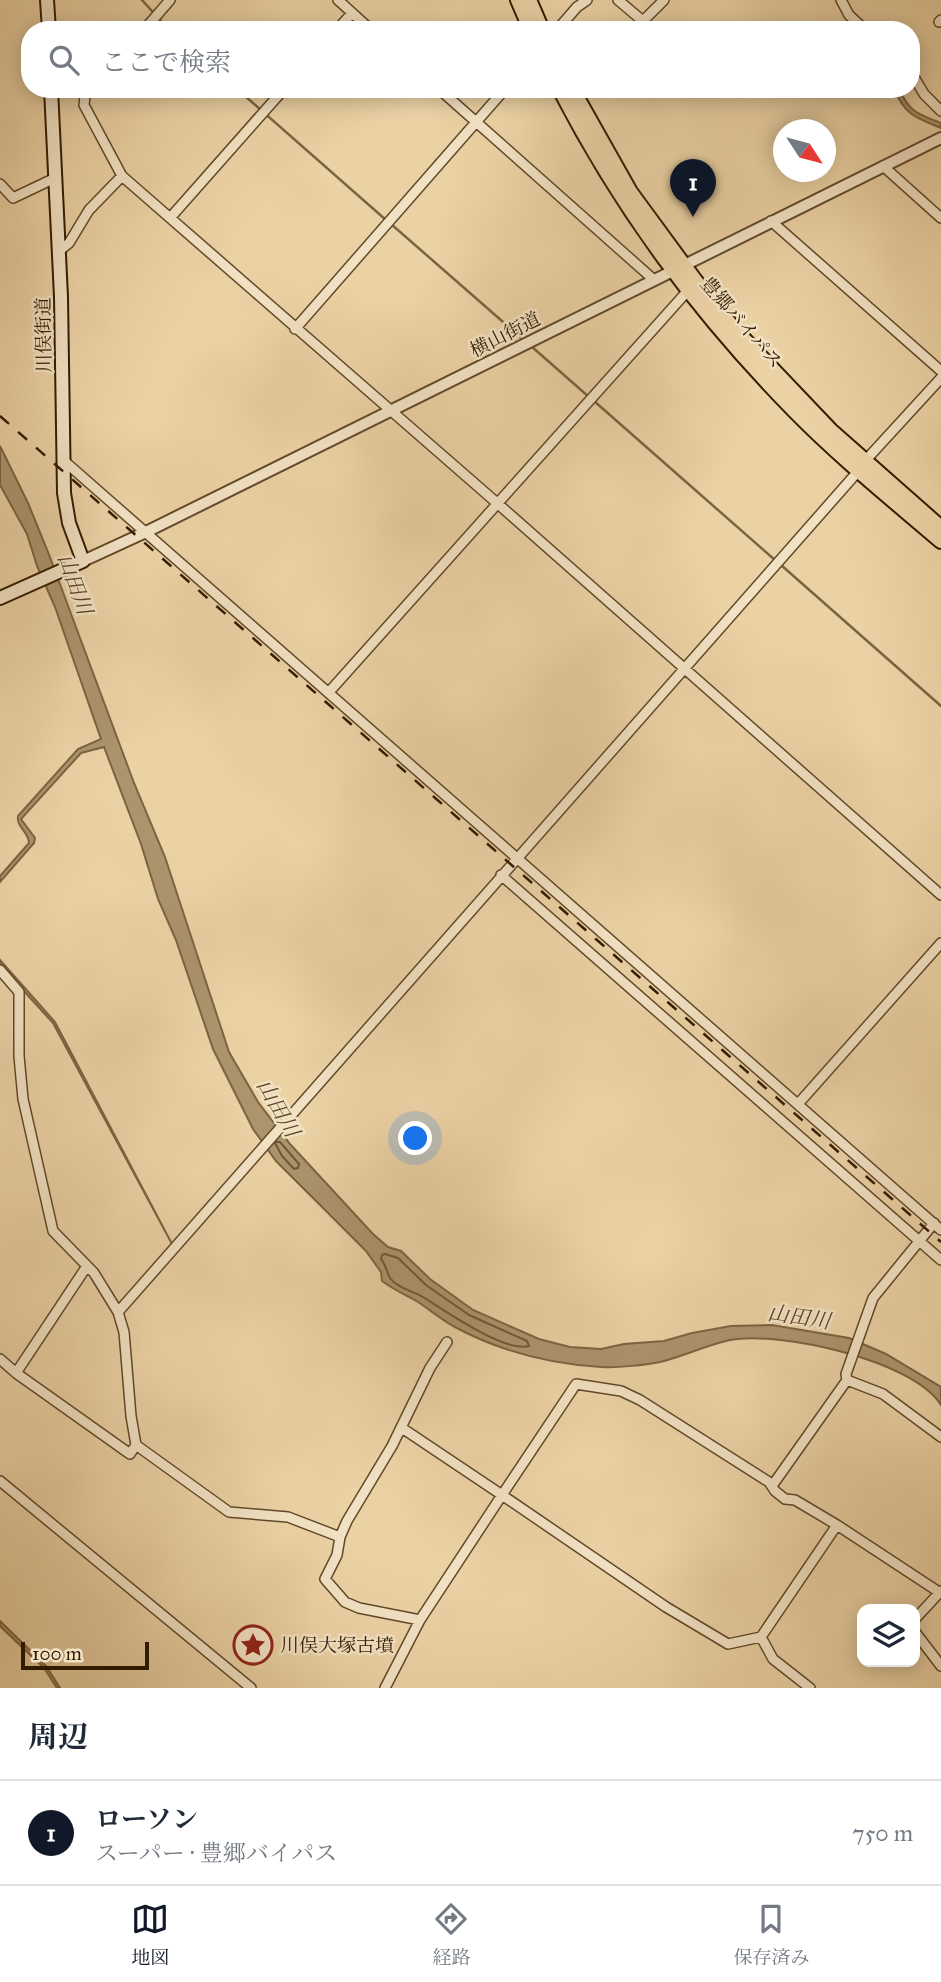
<!DOCTYPE html>
<html lang="ja">
<meta charset="utf-8">
<style>
body{margin:0;font-family:"IM FELL Great Primer","Noto Serif JP",serif;background:#f6f6f7;color:#1f2937}
.controls{position:absolute;right:21px;bottom:21px;display:grid;overflow:hidden;border-radius:14px;box-shadow:0 4px 18px #0003}
.controls button{width:63px;height:63px;display:grid;place-items:center;padding:0;border:0;border-bottom:2px solid #e0e1e3;background:#fff;color:#1f2937;font:35px sans-serif}
.compass{position:absolute;left:773px;top:119px;width:63px;height:63px;border-radius:50%;background:#fff;box-shadow:0 4px 18px #0003;rotate:126deg}
.scale{position:absolute;left:21px;bottom:18px;width:128px;box-sizing:border-box;padding-left:7px;border:4px solid #331b00;border-top:0;font-size:19px;line-height:24px;white-space:nowrap;color:#331b00;-webkit-text-stroke:5px #f2e2c4;paint-order:stroke}
.you{position:absolute;left:416px;top:1139px;width:24px;height:24px;margin:-18px;border:5px solid #fff;border-radius:50%;background:#1a73e8;box-shadow:0 0 0 10px #1a73e833}
.badge{display:grid;place-items:center;width:46px;height:46px;border-radius:50%;background:#111827;color:#fff;font-size:23px;font-weight:700}
.pin{position:absolute;translate:-50% -58px;filter:drop-shadow(0 2px 4px #0008)}
.pin::after{content:'';position:absolute;top:37px;width:24px;height:21px;background:inherit;clip-path:polygon(0 0,100% 0,50% 100%)}
.list{margin:0;padding:0;list-style:none}
h2{display:flex;justify-content:space-between;align-items:center;height:91px;margin:0;padding:0 28px;font-size:30px}
h2 small{font-size:23px;font-weight:400;color:#747a83}
.list li{display:grid;grid-template-columns:46px 1fr auto;gap:21px;align-items:center;box-sizing:border-box;height:105px;padding:0 28px;border-top:2px solid #e0e1e3}
.list b{display:block;font-size:26px;white-space:nowrap}
.list p{margin:0;font-size:23px;white-space:nowrap;color:#747a83}
.list em{font-size:23px;font-style:normal;color:#747a83}
.icon{flex:none;width:38px;height:38px;fill:none;stroke:currentColor;stroke-width:2;stroke-linecap:round;stroke-linejoin:round}
.map{position:relative;flex:none;width:941px;height:1688px;overflow:hidden}
.search{position:absolute;background:#fff;box-shadow:0 4px 18px #0003;left:21px;right:21px;top:21px;height:77px;display:flex;align-items:center;gap:18px;box-sizing:border-box;padding:0 24px;border-radius:28px;color:#747a83;font-size:26px}
.sheet{height:196px;background:#fff}
nav{display:flex;justify-content:space-around;align-items:center;box-sizing:border-box;height:98px;border-top:2px solid #e0e1e3;background:#fff;font-size:19px;color:#747a83}
nav a{display:grid;justify-items:center;gap:4px}
nav .on{color:#111827}
.map>svg:first-child{display:block}
.water{fill:#ac946d;stroke:#7c6441;stroke-width:2}
.lines{fill:none;stroke-linecap:round;stroke-linejoin:round}
.shore{stroke:#705836;stroke-width:2}
.stream{stroke:#7c6441;stroke-width:2.5}
.minor-casing{stroke:#614929;stroke-width:12}
.tertiary-casing{stroke:#614929;stroke-width:14}
.secondary-casing{stroke:#331b00;stroke-width:16}
.primary-casing{stroke:#331b00;stroke-width:18}
.minor{stroke:#f2e2c4;stroke-width:9}
.tertiary{stroke:#f2e2c4;stroke-width:10}
.secondary{stroke:#f2e2c4;stroke-width:12}
.primary{stroke:#ebd2a5;stroke-width:14}
.rail{stroke:#331b00;stroke-width:2.5;stroke-dasharray:12 12;stroke-linecap:butt}
.labels{text-anchor:middle;stroke-width:5;stroke-linejoin:round;paint-order:stroke}
.street-label{font-size:19px;fill:#331b00;stroke:#f2e2c4}
.poi-label{font-size:19px;fill:#331b00;stroke:#f2e2c4;text-anchor:start}
.water-label{font-size:21px;font-style:italic;fill:#5d4526;stroke:#f2e2c4}
</style>
<div class="map">
<svg width="941" height="1688" viewBox="0 0 941 1688">
<rect width="100%" height="100%" fill="#ebd2a5"/>
<filter id="stains"><feTurbulence type="fractalNoise" baseFrequency=".00286" numOctaves="4"/><feColorMatrix values="0 0 0 0 .2 0 0 0 0 .09 0 0 0 0 .02 0 0 0 .5 -.17"/></filter>
<radialGradient id="worn" r=".72"><stop offset=".6" stop-color="#630" stop-opacity="0"/><stop offset="1" stop-color="#630" stop-opacity=".3"/></radialGradient>
<path class="water" d="M894,89H899C910,113 918,114 941,123V128C916,118 905,115 894,89Z
M0,446L28,503L48,552L134,783L165,857L229,1052L258,1102L290,1144L373,1234L388,1247L401,1251L430,1279L473,1310L539,1339L570,1347L601,1349L624,1344L664,1341L692,1333L731,1326L772,1325L849,1338L886,1354L941,1387V1405C913,1360 780,1331 730,1340C707,1345 686,1355 664,1361C648,1365 617,1368 601,1367C549,1364 499,1351 453,1326C441,1319 430,1310 418,1302C406,1295 394,1290 382,1281L381,1272L366,1251L276,1161L253,1129L213,1049L176,940L158,899L141,844L104,747L81,753L21,819L35,838L34,843L0,882V876L29,843C29,832 16,827 18,816L78,749L101,739L55,607L37,566L27,534L0,485Z
M0,960L55,1022L172,1244L53,1023L0,965Z
M0,1621L46,1666L60,1688H57L44,1668L0,1626Z"/>
<g class="lines">
<path class="shore" d="M275,1143L282,1156L294,1169L298,1168L299,1164L280,1142H276
M385,1254L398,1258L426,1285L469,1315L527,1341L529,1346C505,1353 444,1310 423,1297C413,1291 397,1288 390,1278C387,1273 386,1265 381,1259L382,1255Z"/>
<path class="stream" d="M142,0L169,30
M237,89L386,220
M391,224L526,342
M531,346L589,397
M594,401L776,561
M781,565L941,706"/>
<g class="minor-casing">
<path id="minor" d="M338,0L371,30
M618,0L644,22
M841,0L849,15L865,30
M939,22L941,20
M144,30L170,0
M337,30L352,13
M557,30L577,7L587,0
M634,30L664,0
M911,72L924,94L941,111
M91,89L85,96L84,105L122,176L497,503L941,895
M439,89L653,279
M883,166L941,218
M0,184L13,198L55,178
M170,218L284,89
M771,221L941,371
M59,251L69,243L89,210L122,176
M295,329L505,89
M63,460L941,1230
M329,692L692,286
M501,875L941,1260
M0,970L19,992V1056L23,1099L53,1231L94,1273L118,1312L124,1332L131,1416L136,1445L229,1512L288,1517L340,1537
M798,1104L941,943
M934,1223L873,1298L846,1374L847,1380L883,1394L941,1437
M118,1312L854,476L865,461L941,378
M0,1359L16,1373L130,1454L136,1445
M16,1373L87,1266
M402,1428L502,1495L576,1384L621,1391L640,1400L769,1482L775,1491L785,1499L795,1500L837,1525L939,1592
M0,1481L251,1688
M772,1486L847,1380
M915,1619L941,1591
M420,1620L359,1608L345,1602L325,1579L337,1555L340,1537L347,1521L392,1446L430,1368L447,1342
M915,1632L941,1666
M761,1637L773,1659L810,1688
M385,1688L420,1620L502,1495L666,1607L728,1644L761,1637L837,1525"/>
</g>
<g class="tertiary-casing">
<path id="tertiary" d="M83,561L146,532L941,138"/>
</g>
<g class="secondary-casing">
<path id="secondary" d="M47,0L49,30
M0,598L83,561L69,523L64,493L61,297L51,89"/>
</g>
<g class="primary-casing">
<path id="primary" d="M518,0L531,30
M529,0L542,30
M560,89C623,211 699,313 794,410C840,457 892,499 941,541
M572,89L630,192L696,282L733,328L831,431L941,528"/>
</g>
<use href="#minor" class="minor"/>
<use href="#tertiary" class="tertiary"/>
<use href="#secondary" class="secondary"/>
<use href="#primary" class="primary"/>
<path class="rail" d="M0,416L941,1242"/>
</g>
<defs>
<g id="sight-ring" transform="scale(2.0125)"><circle r="9.5" fill="#f2e2c4" stroke="#8f2418" stroke-width="1.5"/><path d="M0-6L1.8-2.2L6-1.7L2.9 1.2L3.7 5.4L0 3.3L-3.7 5.4L-2.9 1.2L-6-1.7L-1.8-2.2Z" fill="#8f2418"/></g>
</defs>
<g fill-rule="evenodd">
<use href="#sight-ring" x="253" y="1645"/>
</g>
<g class="labels">
<g class="street-label">
<text transform="translate(742 322) rotate(49)" y="7">豊郷バイパス</text>
<text transform="translate(505 334) rotate(-27)" y="7">横山街道</text>
<text transform="translate(43 335) rotate(-91)" y="7">川俣街道</text>
</g>
<g class="poi-label">
<text x="280" y="1652">川俣大塚古墳</text>
</g>
<g class="water-label">
<text transform="translate(75 584) rotate(70)" y="7">山田川</text>
<text transform="translate(278 1108) rotate(60)" y="7">山田川</text>
<text transform="translate(799 1317) rotate(8)" y="7">山田川</text>
</g>
</g>
<rect width="100%" height="100%" filter="url(#stains)"/>
<rect width="100%" height="100%" fill="url(#worn)"/>
</svg>
<div class="controls">
<button><svg class="icon" aria-label="layers" viewBox="0 0 24 24"><path d="M12 4l9 5-9 5-9-5zM3 14l9 5 9-5"/></svg></button>
</div>
<svg class="compass" viewBox="-18 -18 36 36"><path d="M0-13l5 13h-10z" fill="#e53935"/><path d="M0 13l5-13h-10z" fill="#747a83"/></svg>
<div class="scale">100 m</div>
<div class="you"></div>
<div class="pin badge" style="left:693px;top:217px">1</div>
<div class="search"><svg class="icon" aria-label="search" viewBox="0 0 24 24"><circle cx="10" cy="10" r="6"/><path d="M15 15l6 6"/></svg>ここで検索</div>
</div>
<section class="sheet">
<h2>周辺<small></small></h2>
<ul class="list">
<li><span class="badge">1</span><div><b>ローソン</b><p>スーパー · 豊郷バイパス</p></div><em>750 m</em></li>
</ul>
</section>
<nav>
<a class="on"><svg class="icon" aria-label="map" viewBox="0 0 24 24"><path d="M3 6l6-2 6 2 6-2v14l-6 2-6-2-6 2zM9 4v14M15 6v14"/></svg>地図</a>
<a><svg class="icon" aria-label="directions" viewBox="0 0 24 24"><path d="M12 3l9 9-9 9-9-9zM9 14v-3h6M13 9l2 2-2 2"/></svg>経路</a>
<a><svg class="icon" aria-label="saved" viewBox="0 0 24 24"><path d="M7 4h10v16l-5-4-5 4z"/></svg>保存済み</a>
</nav>
